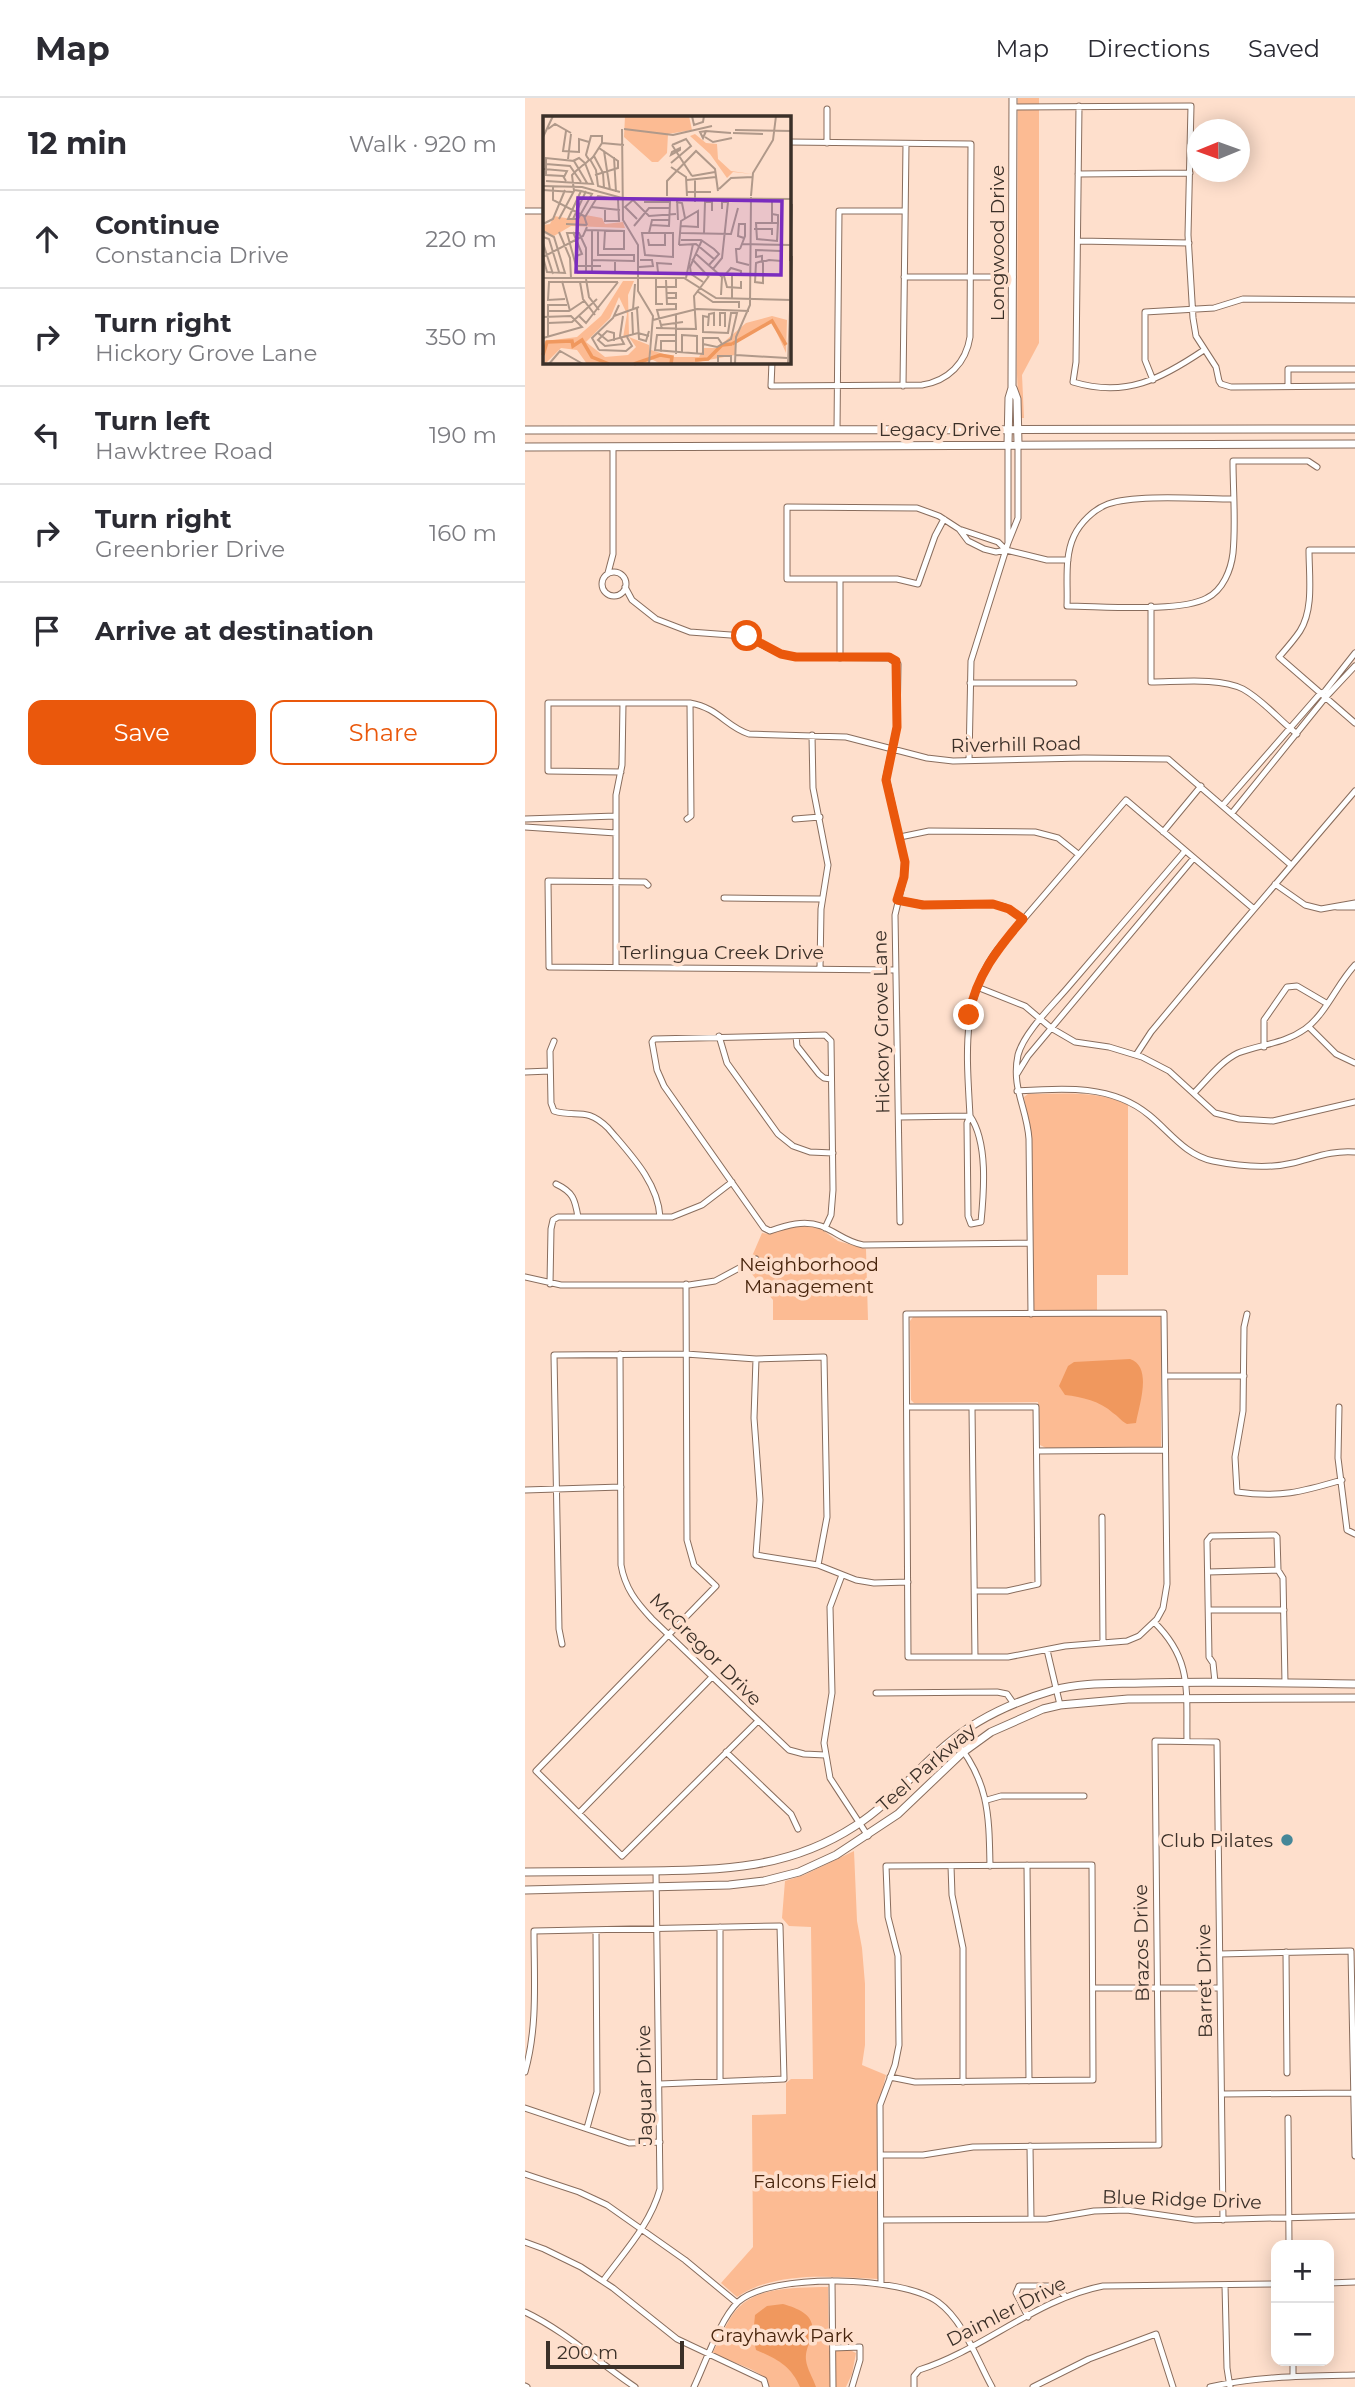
<!DOCTYPE html>
<meta charset="utf-8">
<style>
body{margin:0;font-family:Montserrat,sans-serif;background:#f2f2f3;color:#2b2b33}
.controls{position:absolute;right:21px;bottom:21px;display:grid;overflow:hidden;border-radius:14px;box-shadow:0 4px 18px #0003}
.controls button{width:63px;height:63px;display:grid;place-items:center;padding:0;border:0;border-bottom:2px solid #e1e1e2;background:#fff;color:#2b2b33;font:35px sans-serif}
.compass{position:absolute;left:662px;top:21px;width:63px;height:63px;border-radius:50%;background:#fff;box-shadow:0 4px 18px #0003;rotate:269deg}
.scale{position:absolute;left:21px;bottom:18px;width:138px;box-sizing:border-box;padding-left:7px;border:4px solid #3b3028;border-top:0;font-size:19px;line-height:24px;white-space:nowrap;color:#3b3028;-webkit-text-stroke:5px #fedfcc;paint-order:stroke}
.stop{position:absolute;width:21px;height:21px;margin:-16px;border:5px solid #ea580c;border-radius:50%;background:#fff}
.stop.end{background:#ea580c;border-color:#fff;box-shadow:0 2px 7px #0008}
.list{margin:0;padding:0;list-style:none}
h2{display:flex;justify-content:space-between;align-items:center;height:91px;margin:0;padding:0 28px;font-size:30px}
h2 small{font-size:23px;font-weight:400;color:#7c7c81}
.list li{display:grid;grid-template-columns:46px 1fr auto;gap:21px;align-items:center;box-sizing:border-box;height:98px;padding:0 28px;border-top:2px solid #e1e1e2}
.list b{display:block;font-size:26px;white-space:nowrap}
.list p{margin:0;font-size:23px;white-space:nowrap;color:#7c7c81}
.list em{font-size:23px;font-style:normal;color:#7c7c81}
.actions{display:flex;gap:14px;padding:21px 28px}
.actions a{flex:1;padding:16px 0;border:2px solid #ea580c;border-radius:14px;text-align:center;font-size:24px;color:#ea580c}
.actions .main{background:#ea580c;color:#fff}
.icon{flex:none;width:38px;height:38px;fill:none;stroke:currentColor;stroke-width:2;stroke-linecap:round;stroke-linejoin:round}
.map{position:relative;flex:none;width:830px;height:2289px;overflow:hidden}
header{display:flex;align-items:center;gap:42px;box-sizing:border-box;height:98px;padding:0 35px;background:#fff;border-bottom:2px solid #e1e1e2}
header strong{font-size:33px}
nav{display:flex;gap:38px;margin-inline-start:auto;font-size:24px}
main{display:flex}
aside{flex:1;background:#fff}
.map>svg:first-child{display:block}
.green{fill:#fcbb93}
.water{fill:#f0985e}
.lines{fill:none;stroke-linecap:round;stroke-linejoin:round}
.street-casing{stroke:#896d5d;stroke-width:7}
.secondary-casing{stroke:#896d5d;stroke-width:9}
.street{stroke:#fff;stroke-width:5}
.secondary{stroke:#fff;stroke-width:7}
.route{stroke:#ea580c;stroke-width:9}
.poi-dot{fill:#458798;stroke:#fedfcc;stroke-width:2.5}
.labels{text-anchor:middle;stroke-width:7;stroke-linejoin:round;paint-order:stroke}
.street-label{font-size:19px;fill:#3b3028;stroke:#fedfcc}
.park-label{font-size:19px;fill:#48250d;stroke:#fedfcc}
.poi-label{font-size:19px;fill:#3b3028;stroke:#fedfcc;text-anchor:end}
.inset-river{fill:none;stroke:#f0985e;stroke-width:3.5}
.inset-road{fill:none;stroke:#b0998a;stroke-width:2}
.view{fill:#7b2cbf;fill-opacity:0.15;stroke:#7b2cbf;stroke-width:3.5}
.inset-edge{fill:none;stroke:#3b3028;stroke-width:3.5}
</style>
<header>
<strong>Map</strong>
<nav><a>Map</a><a>Directions</a><a>Saved</a></nav>
</header>
<main>
<aside>
<h2>12 min<small>Walk · 920 m</small></h2>
<ul class="list">
<li><svg class="icon" aria-label="ahead" viewBox="0 0 24 24"><path d="M12 20V5M6 11l6-6 6 6"/></svg><div><b>Continue</b><p>Constancia Drive</p></div><em>220 m</em></li>
<li><svg class="icon" aria-label="right" viewBox="0 0 24 24"><path d="M7 20v-9h11M14 6l5 5-5 5"/></svg><div><b>Turn right</b><p>Hickory Grove Lane</p></div><em>350 m</em></li>
<li><svg class="icon" aria-label="left" viewBox="0 0 24 24"><path d="M17 20v-9H6M10 6l-5 5 5 5"/></svg><div><b>Turn left</b><p>Hawktree Road</p></div><em>190 m</em></li>
<li><svg class="icon" aria-label="right" viewBox="0 0 24 24"><path d="M7 20v-9h11M14 6l5 5-5 5"/></svg><div><b>Turn right</b><p>Greenbrier Drive</p></div><em>160 m</em></li>
<li><svg class="icon" aria-label="arrive" viewBox="0 0 24 24"><path d="M6 21V4h12l-3 4 3 4H6"/></svg><div><b>Arrive at destination</b></div></li>
</ul>
<div class="actions"><a class="main">Save</a><a>Share</a></div>
</aside>
<div class="map">
<svg width="830" height="2289" viewBox="0 0 830 2289">
<rect width="100%" height="100%" fill="#fedfcc"/>
<path class="green" d="M493,0H514V245L497,277L499,320H494L492,276Z
M503,996C537,996 573,992 603,1007V1177H572V1212L509,1213L507,1040L499,999Z
M286,1128L296,1131L313,1143L341,1151L343,1222H248V1202L222,1170L237,1135L244,1136L266,1129Z
M636,1218V1349L521,1350L515,1347L513,1304L389,1305L386,1302L385,1223L388,1219Z
M329,1753L332,1823L337,1850L340,1886V1947L337,1967L361,1977L352,2015L353,2181C307,2179 252,2172 212,2199L196,2185L228,2149L227,2017L261,2016V1985L266,1981H288L286,1829L264,1828L257,1820L260,1783L279,1777Z
M296,2189H303L304,2253L325,2252L331,2255L327,2276L321,2289H244C241,2271 203,2264 187,2256C194,2243 200,2228 208,2216C227,2189 266,2190 296,2189Z"/>
<path class="water" d="M605,1261C628,1269 614,1307 611,1325L602,1326C596,1323 593,1318 588,1315C575,1303 557,1299 540,1297L534,1288L543,1268L549,1264Z
M258,2206C275,2211 293,2218 286,2240C284,2247 280,2253 281,2262C282,2271 288,2280 291,2289H275C266,2268 252,2261 231,2252L228,2238L230,2217L242,2208Z"/>
<g class="lines">
<g class="street-casing">
<path id="street" d="M554,8L551,264L548,284C601,300 636,281 679,252
M488,9L666,8L663,137L668,220L671,238L691,269L694,283L696,286L706,289L830,288
M302,45V11
M553,76L665,75
M0,113H19
M553,143L664,145
M379,179H488
M247,264L246,288L397,287C423,283 441,265 445,239L446,46L264,44
M628,282L620,262V214L689,210L718,201L830,202
M378,288L381,46
M763,288V271H830
M312,332L314,113H380
M483,347V445
M708,401C676,401 611,396 583,406C569,411 555,425 549,438C539,459 543,486 542,508C576,508 655,515 682,500C698,492 706,472 708,455C711,425 708,393 708,363H783L792,369
M419,421L410,438L393,486L372,481H262V409L392,410L414,418L434,431L473,444L481,452
M434,431L443,443L459,451L471,454L481,452L522,462H543
M830,452H784C784,478 789,511 775,533C769,542 761,551 754,559L830,625
M77 486a12 12 0 1 1 24 0a12 12 0 1 1-24 0Z
M83,475L88,456V349
M315,481V560
M100,489L107,502L131,521L165,534L219,538L256,556L271,559L364,560L373,566L372,629L361,679L380,764L379,779L370,817L375,1124
M626,508V584C652,584 695,579 718,591C738,602 754,622 772,636
M445,585H549
M287,637L288,690L303,767L296,811L295,870
M444,662L446,563L483,445L493,420V346
M96,674L23,673V605H165C194,610 201,629 224,636L321,639L402,660L428,663L559,660L643,661L766,767
M698,707L793,598L800,593L830,555
M707,715L800,600L830,568
M0,721L91,718
M162,721L166,718L165,605
M270,721L295,719
M0,729L91,735
M638,734L676,688
M375,739L404,733L510,734L533,740L553,756
M750,786L780,807L796,811L830,805
M123,787L120,784L23,783L24,869L370,872
M199,800L297,801
M372,802L402,807L468,806L480,809L498,821
M812,809H830
M91,869V697L97,667L98,605
M452,889L500,908L526,930L550,944L584,949L617,959L644,973L690,1015L714,1021L748,1023L830,1004
M784,929L811,956L830,965
M194,938L202,965L253,1036L268,1048L285,1054L308,1055
M271,938L272,948L294,976L299,980L306,981
M29,943L25,953L26,1005L29,1013C51,1020 61,1008 83,1030C105,1056 133,1084 135,1119
M739,949V922L762,889L772,888L801,905
M611,957L626,934L707,837L830,693
M0,974L25,973
M492,976L503,958L668,761
M492,993C537,990 587,986 624,1017C645,1034 660,1057 688,1063C713,1068 743,1071 768,1065C789,1060 807,1052 830,1054
M669,995C682,982 696,963 713,955C736,946 759,946 780,931C801,916 812,886 830,867
M445,1018C463,1044 459,1093 456,1124L446,1126L443,1118L442,1025L445,1018C442,960 435,902 472,852L601,702L729,811
M374,1019L445,1018
M31,1086C48,1094 50,1101 53,1119
M300,1130L306,1117L308,1092L306,943L300,937L129,941L127,944L132,972L139,988L239,1130L245,1133C262,1127 279,1122 296,1128C312,1134 319,1143 338,1147L505,1145
M0,1179L36,1187H164L190,1183L231,1161
M25,1186L26,1131L28,1122L33,1119H147L177,1107L207,1084
M161,1186L162,1442L169,1467L191,1488L11,1673L97,1758L232,1624
M639,1215L642,1486L638,1510L632,1521L614,1538L602,1543L540,1548L483,1559H383L381,1216Z
M506,1216L504,1041C502,1010 486,990 493,957C499,934 529,906 544,888C583,843 621,798 660,753
M722,1216L719,1229L718,1313L710,1359L712,1394C755,1400 776,1394 817,1382
M95,1256L96,1467C100,1490 111,1504 127,1521L264,1652L279,1656L300,1657
M231,1261L229,1320L235,1402L231,1457L293,1467L331,1482L349,1485L383,1484
M641,1278H719
M382,1309H511L513,1486L482,1493H450
M814,1309L813,1360L822,1432L830,1436
M447,1310L450,1559
M512,1353L640,1352
M0,1392L96,1389
M577,1419L578,1545
M683,1474L753,1472
M317,1477L305,1509L307,1595L299,1645L305,1680L343,1738
M684,1512H759
M629,1524C668,1562 661,1594 662,1643
M37,1546L34,1531L29,1257L161,1256L231,1261L299,1259L302,1419L293,1467
M522,1552L535,1607
M690,1584L688,1565L684,1559L682,1443L686,1438L750,1437L752,1439L753,1472L758,1480L760,1585
M351,1595L472,1594L482,1596L489,1606
M429,1641C464,1683 464,1716 465,1768
M201,1654L266,1716L273,1731
M462,1702L476,1698H559
M54,1715L187,1579
M502,1767L504,1983
M426,1768L427,1797L438,1850V1984
M195,1829V1982
M761,1854L762,1975
M695,1856L826,1853L830,2058
M568,1890H695
M0,1974C13,1928 9,1880 9,1833L255,1828L259,1981L135,1986
M697,1996L830,1995
M0,2010L104,2045L135,2044
M763,2020L764,2147
M62,2030L72,1994L71,1832
M505,2048L506,2121
M356,2057H398L448,2049L634,2047L630,1643L692,1644L698,2122
M0,2076L54,2094L82,2107L160,2162L212,2205
M357,2122L522,2121L569,2113L602,2112L670,2122L830,2118
M0,2144L19,2151L56,2169L88,2190L152,2241L239,2282L241,2289
M78,2183C99,2154 125,2127 135,2091L131,1773
M307,2183L308,2289
M804,2185L830,2184
M356,2186L355,2007L370,1967L374,1947L373,1858L363,1819L361,1768L567,1767L568,1982L390,1984L365,1979
M700,2187L702,2270L705,2289
M0,2214C40,2233 73,2264 110,2289
M503,2219L491,2195L494,2188H531L541,2199
M308,2250L335,2249V2262L327,2289
M768,2263V2278
M0,2288L2,2289
M169,2289C180,2266 195,2221 213,2204C246,2174 378,2178 413,2204C439,2223 452,2262 467,2289
M389,2289V2278L394,2272C458,2252 511,2201 578,2188L751,2186
M508,2289L564,2261L631,2236L648,2289
M685,2289C732,2278 781,2278 830,2277"/>
</g>
<g class="secondary-casing">
<path id="secondary" d="M488,290L492,301L493,346
M0,332L830,331
M483,346L484,300L487,290L488,0
M0,349L830,346
M0,1774C41,1774 81,1773 122,1773C198,1772 264,1771 330,1728C365,1706 390,1673 421,1647C451,1621 491,1603 529,1592C557,1584 589,1586 618,1585C689,1583 759,1585 830,1586
M0,1792L204,1787L239,1783L274,1774L311,1757L373,1716L437,1655L466,1634L518,1611L535,1607L603,1601L830,1600"/>
</g>
<use href="#street" class="street"/>
<use href="#secondary" class="secondary"/>
</g>
<g class="lines">
<path class="route" d="M222,538L256,556L271,559H364L371,563L372,629L361,682L380,764L379,779L372,802L398,807L468,806L484,811L498,821C473,850 451,878 444,917"/>
</g>
<circle class="poi-dot" cx="762" cy="1742" r="7"/>
<g class="labels">
<g class="street-label">
<text transform="translate(472 145) rotate(-90)" y="7">Longwood Drive</text>
<text x="415" y="338">Legacy Drive</text>
<text transform="translate(491 646) rotate(-1)" y="7">Riverhill Road</text>
<text x="197" y="861">Terlingua Creek Drive</text>
<text transform="translate(356 924) rotate(-91)" y="7">Hickory Grove Lane</text>
<text transform="translate(181 1551) rotate(45)" y="7">McGregor Drive</text>
<text transform="translate(401 1669) rotate(-41)" y="7">Teel Parkway</text>
<text transform="translate(616 1845) rotate(-91)" y="7">Brazos Drive</text>
<text transform="translate(679 1883) rotate(-91)" y="7">Barret Drive</text>
<text transform="translate(119 1987) rotate(-91)" y="7">Jaguar Drive</text>
<text transform="translate(657 2101) rotate(2)" y="7">Blue Ridge Drive</text>
<text transform="translate(481 2213) rotate(-27)" y="7">Daimler Drive</text>
</g>
<g class="park-label">
<text x="284" y="1173">Neighborhood<tspan x="284" dy="22">Management</tspan></text>
<text x="290" y="2090">Falcons Field</text>
<text x="257" y="2244">Grayhawk Park</text>
</g>
<g class="poi-label">
<text x="748" y="1749">Club Pilates</text>
</g>
</g>
<g transform="translate(18 18)">
<rect width="248" height="248" fill="#fedfcc"/>
<path d="M82,0H146L149,14L125,18L124,37L115,46H109L81,21ZM152,18L163,27L174,28L175,43L188,55L209,58L190,56L184,62L167,38L147,20ZM37,98L59,102L62,108L80,106L82,112L28,110L11,120L0,115V109L7,108L11,100L34,104ZM80,165H91L85,179L86,221L106,229V248H44L34,234L18,232L2,248V225L34,221L58,200ZM76,181L84,198L80,222L86,221L93,231L85,239L62,241L43,226L67,202ZM229,200L244,204L243,237L229,206L192,225V239L144,248H118L108,243V234L130,241H156L161,232H174L203,207Z" fill="#fcbb93" fill-rule="evenodd"/>
<path class="inset-river" d="M189,228L229,205L243,229M0,239L4,226L29,225L30,230L39,224L49,241L66,248M152,244L165,243L179,229L189,228M91,248L117,239L129,241L128,248"/>
<path class="inset-road" d="M149,0L151,9L160,6L161,0M5,13L12,8L28,17M79,13L80,104L95,129V175L110,200L106,248M81,13L130,19L169,10M192,14L249,15M23,15L20,35L36,36V23L46,26M163,15L160,22L157,16L163,15L188,17M190,17L220,18M0,21L10,0M162,21L170,26L189,22M59,27L81,29M129,29L149,60M137,32V34L128,39L129,36ZM61,35L67,74M51,40L60,57L61,72M71,41L73,76M25,43L28,18M128,47L148,30L143,23L129,29M3,48L27,50L38,66M128,51L143,61L144,80M1,53L24,55L21,61M52,59L75,52V45L56,32M149,60L172,56M152,63V86M144,64L173,61M3,65L50,68L42,47L36,42L30,45M23,65L20,60L3,59V42L31,45L44,67M0,70L39,71L79,82L249,83M10,71V84L41,100L44,109M176,73L188,62L210,61M0,74L30,76M31,74L38,75L49,78L35,103H25L38,75M144,76H168M124,80V65L153,35L172,53L175,75M208,80L210,57L230,24L233,0M134,83L135,104M101,86H127L126,110L108,109M133,86L139,87L142,102M48,91L77,94M229,98L235,99V107L234,125L214,123L213,107H235M42,101L55,80L75,83L76,105H62V94M16,103L31,75L29,59L33,55L40,49L42,48L46,44H47L50,41L59,27V20H48L43,39L44,41L45,42L46,44H47L48,45L53,54L55,70L77,76M30,103L43,75M94,103L82,91L90,84L106,100L133,98M229,107V84M0,108L10,103L22,74M23,108L44,109M91,110L106,92H127M211,113H229V119M43,114L81,115V133H61L62,115M49,114V156H72V144M0,115L11,121L22,157L4,156L0,141M16,116L27,142L28,162M30,116L39,138L33,140M24,117H36L43,132V156L35,157ZM99,117H130V141L102,139ZM106,117L109,104H126M138,117L188,118L195,92M161,117L162,86H169V95M0,121L6,123L16,156M105,123L106,129H122V117M138,124H158L171,133L176,138L166,149M159,124L147,151L148,158L160,166M0,127L10,158M199,128L247,129M136,129L138,105L155,95V111L138,110M136,129L153,128L171,143M197,133L202,120V108H196L195,120L201,122M197,133H193L194,146L206,149M153,138L179,161L178,179M0,141L40,120L44,111M213,141L219,140V145L220,147V167L212,166L213,147L219,145H223L226,144L238,145V129M213,142V134L238,135M149,143L165,160M49,144L91,145V139H55V114M247,145L249,88M35,150H58M96,151L110,150L109,144H97M170,153L179,142L185,86H179V93M115,156L114,147L129,148M198,160V155L188,152L181,160L184,171L198,172V165M0,162H141L173,182L249,184M143,162L150,128M43,163L46,181L56,194M113,163V188H120M123,164L124,189M19,165L27,195M37,166L40,183L52,199M113,171H133V161M154,175L170,186H196V192M124,177H133V182H124M189,182V160M22,183L5,184L6,166H75M94,192L96,223L103,225L106,215M90,193L92,168M5,195H26L41,185M89,196L90,219M36,200L43,207L75,166M71,200L96,191M0,201L28,200L39,211L0,222M165,201L160,200V216L186,217M110,204L154,193L206,195M5,207L29,206L54,183M118,209L140,206M165,210L166,198L171,197V210M177,210V197H182V211M113,212L153,213L151,180L166,160M119,213L114,194L133,193V188H124M55,217L65,225L95,217L106,220M133,219H114L112,234L160,238V222H175L179,228M5,221V189H24M71,225V217L64,215L55,224L62,230L81,228L77,220L80,200M160,228L174,231L188,223L194,197H188L185,217M56,234L49,222L70,202L76,189M56,234L83,235L89,230L84,221M118,236V225H133M139,237V219L154,220V238M133,238V199M193,239L244,242M175,246V240H188V248H193M6,248L17,235L40,248M192,248L193,221L207,189L208,81M245,248L249,140"/>
<path class="view" d="M35,82L239,85L238,159L33,156Z"/>
<rect width="248" height="248" class="inset-edge"/>
</g>
</svg>
<div class="controls">
<button>+</button>
<button>−</button>
</div>
<svg class="compass" viewBox="-18 -18 36 36"><path d="M0-13l5 13h-10z" fill="#e53935"/><path d="M0 13l5-13h-10z" fill="#7c7c81"/></svg>
<div class="scale">200 m</div>
<div class="stop" style="left:222px;top:538px"></div>
<div class="stop end" style="left:444px;top:917px"></div>
</div>
</main>
